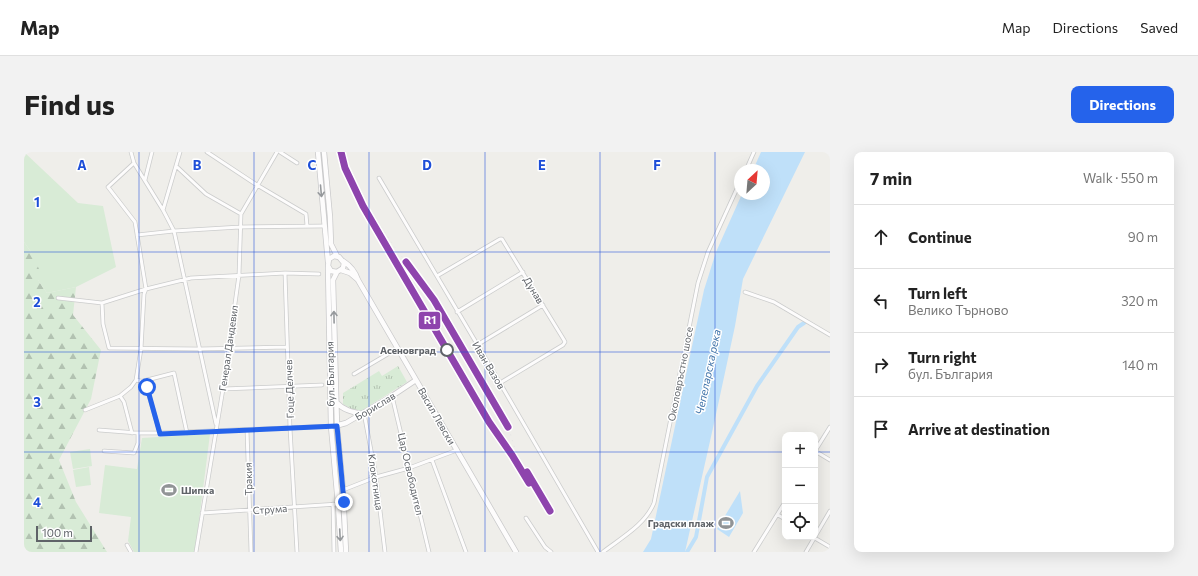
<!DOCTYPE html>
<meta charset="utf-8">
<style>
body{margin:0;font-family:Commissioner,sans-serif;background:#f2f2f2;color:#222}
.controls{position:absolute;right:12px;bottom:12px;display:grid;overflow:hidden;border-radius:8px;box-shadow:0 4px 16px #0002}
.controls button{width:36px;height:36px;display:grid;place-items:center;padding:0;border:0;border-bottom:1px solid #e0e0e0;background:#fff;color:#222;font:20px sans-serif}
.compass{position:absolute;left:710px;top:12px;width:36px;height:36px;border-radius:50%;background:#fff;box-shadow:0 4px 16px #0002;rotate:26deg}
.scale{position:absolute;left:12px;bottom:10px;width:56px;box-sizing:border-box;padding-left:4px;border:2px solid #5f6368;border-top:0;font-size:11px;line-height:14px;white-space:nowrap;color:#5f6368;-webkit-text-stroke:3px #fff;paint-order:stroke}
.stop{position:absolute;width:12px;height:12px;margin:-9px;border:3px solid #2563eb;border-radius:50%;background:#fff}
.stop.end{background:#2563eb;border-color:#fff;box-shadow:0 1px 4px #0008}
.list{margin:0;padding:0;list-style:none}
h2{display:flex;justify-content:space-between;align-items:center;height:52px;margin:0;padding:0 16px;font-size:17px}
h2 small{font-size:13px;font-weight:400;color:#767676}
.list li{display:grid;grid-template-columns:26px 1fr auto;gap:12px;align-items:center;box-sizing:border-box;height:64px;padding:0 16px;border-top:1px solid #e0e0e0}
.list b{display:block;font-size:15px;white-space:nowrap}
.list p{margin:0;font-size:13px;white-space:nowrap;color:#767676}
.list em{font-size:13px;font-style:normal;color:#767676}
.icon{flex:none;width:22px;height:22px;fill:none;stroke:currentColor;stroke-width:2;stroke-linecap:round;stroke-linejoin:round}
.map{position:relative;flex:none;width:806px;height:400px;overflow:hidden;border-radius:8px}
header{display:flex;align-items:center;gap:24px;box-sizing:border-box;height:56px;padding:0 20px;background:#fff;border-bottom:1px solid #e0e0e0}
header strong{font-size:19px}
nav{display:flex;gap:22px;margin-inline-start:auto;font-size:14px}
.intro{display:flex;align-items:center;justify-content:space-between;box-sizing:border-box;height:96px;padding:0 24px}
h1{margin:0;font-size:28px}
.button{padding:10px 18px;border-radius:8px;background:#2563eb;color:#fff;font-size:14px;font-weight:700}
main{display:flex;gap:24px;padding:0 24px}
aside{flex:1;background:#fff;border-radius:8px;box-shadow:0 4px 16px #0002}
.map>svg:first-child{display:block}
.grass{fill:#d8ebd6}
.forest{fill:url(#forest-firs)}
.park{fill:url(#park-tufts)}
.water{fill:#bfe0f9}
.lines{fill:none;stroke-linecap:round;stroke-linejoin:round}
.canal{stroke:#bfe0f9;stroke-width:4}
.minor-casing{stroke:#cbcccc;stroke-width:4.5}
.secondary-casing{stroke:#cacacb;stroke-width:6}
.minor{stroke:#fdfcfc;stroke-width:3}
.secondary{stroke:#fdfcfc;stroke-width:4.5}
.rail{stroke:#e4e4e4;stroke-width:1;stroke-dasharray:1 5;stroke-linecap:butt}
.rail-1-casing{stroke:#fff;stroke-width:10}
.rail-1{stroke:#8e44ad;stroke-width:7}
.oneway{stroke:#96999c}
.route{stroke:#2563eb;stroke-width:5}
.grid{fill:none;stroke:#1d4ed8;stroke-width:1;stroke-opacity:0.55}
.stop-dot{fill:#fff;stroke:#5f6368;stroke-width:2}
.labels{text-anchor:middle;stroke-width:3;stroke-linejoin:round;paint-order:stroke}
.street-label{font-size:10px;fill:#5f6368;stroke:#fff}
.stop-label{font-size:10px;font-weight:bold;fill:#5f6368;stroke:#fff;text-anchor:end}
.poi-label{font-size:10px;font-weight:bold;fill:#5f6368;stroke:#fff;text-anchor:start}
.water-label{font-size:11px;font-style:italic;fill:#4174aa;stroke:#fff}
.grid-label{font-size:13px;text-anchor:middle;font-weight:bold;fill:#1d4ed8;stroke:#fff;stroke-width:3;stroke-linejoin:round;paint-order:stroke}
.line-badge{stroke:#fff;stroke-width:1.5}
.badge-label{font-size:11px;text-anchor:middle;font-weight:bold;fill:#fff}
</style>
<header>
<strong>Map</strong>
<nav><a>Map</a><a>Directions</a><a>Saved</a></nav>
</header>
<div class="intro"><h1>Find us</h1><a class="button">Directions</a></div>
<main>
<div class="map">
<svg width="806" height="400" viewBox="0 0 806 400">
<defs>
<pattern id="forest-firs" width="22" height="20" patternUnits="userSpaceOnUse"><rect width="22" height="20" fill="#d8ebd6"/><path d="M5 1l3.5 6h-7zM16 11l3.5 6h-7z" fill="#b2c2b1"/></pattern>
<pattern id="park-tufts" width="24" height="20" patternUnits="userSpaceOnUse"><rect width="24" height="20" fill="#d8ebd6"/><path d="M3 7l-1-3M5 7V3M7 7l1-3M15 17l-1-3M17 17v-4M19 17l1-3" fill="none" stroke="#b2c2b1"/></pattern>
</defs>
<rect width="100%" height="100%" fill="#efeeea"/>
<path class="grass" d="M0,0L54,51L79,54L92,115L52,135L23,141L14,128L7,100L0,90Z
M186,282L171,400H110L104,389L107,365L75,361L81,313L113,317L118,286Z
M66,297L68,314L49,317L46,300Z
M65,315L67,333L52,335L49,318Z"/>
<path class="forest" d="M0,90L7,100L15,117L14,128L23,141L52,135L49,163L77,198L67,247L35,308L52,350L83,400H0Z"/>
<path class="park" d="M374,214L383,230L337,259L328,257L319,252V241L355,219L358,224Z"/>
<path class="water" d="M737,0H781L719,127L711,174L691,267L661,400H619L627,387L680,138L692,100L718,42H740V18H729Z
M716,339L719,361L705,385L693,377Z"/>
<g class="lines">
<path class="canal" d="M663,400L672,385L683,325L733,234L774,175L780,171"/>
<g class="minor-casing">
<path id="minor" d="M107,0L110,11L139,58L150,79L192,272
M183,0L233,33L282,62L283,74
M256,0L273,11
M152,14L182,42L217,62
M722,18L730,0
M355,26L476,231L574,400
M121,28L128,0
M139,58L156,0
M113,83L150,79L216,75L300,74
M261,121L266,276L273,400
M413,124L476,87H478L540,188L541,190L539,193L476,231
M721,140L750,150L806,183
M34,146L78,151L122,137L167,126L261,121L295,122
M78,151L79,172L85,196L175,197L263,195
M433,160L499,120
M453,193L519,153
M330,222L374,196
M112,228L121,230L136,281
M119,229L150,221L163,281
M199,237L298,233
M96,244L100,250L108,281
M368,244L405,400
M61,258L96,244L107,235L112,228L117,197L120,142L122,137L111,70L84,35L110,11
M340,261L352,325L361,400
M75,278L114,281H136L307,274
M223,278L227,400
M80,299L110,301L114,291V281
M791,299L806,275
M791,299L806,308
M408,308L442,400
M319,338L352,325L385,316L433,298
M309,352L310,400
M178,361L314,352
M754,363L761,367
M502,366L521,395L527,400
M789,385L806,395
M103,393L107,400
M172,400L199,237L215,123L217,62L253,0
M579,400C597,386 621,373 630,351L674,131L684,100L716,30
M730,400L761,350
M782,400L806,359"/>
</g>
<g class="secondary-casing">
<path id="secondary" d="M294,0L304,110
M300,0L306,65L307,92L313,104
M319,109C327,114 331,119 334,128L492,400
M304,115L307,274L314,352L317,400
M317,118L326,121L333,127
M313,120L307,119L304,114L305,107L310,104L315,105L320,111L319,116L313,120L309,128L313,274L319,338L322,400
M312,250C319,258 328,260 339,262
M311,274L322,271L368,244L392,228"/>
</g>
<use href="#minor" class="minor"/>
<use href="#secondary" class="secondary"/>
<path class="rail" d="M320,0L326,18L338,46L370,94L410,148L484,275
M483,271L491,297L505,331"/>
<g class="rail-1-casing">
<path id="rail-1" d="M317,0L321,16L339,54L465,270L488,303L505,331
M382,110L410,148L484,275
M503,320L526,359"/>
</g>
<use href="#rail-1" class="rail-1"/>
</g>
<defs><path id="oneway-shaft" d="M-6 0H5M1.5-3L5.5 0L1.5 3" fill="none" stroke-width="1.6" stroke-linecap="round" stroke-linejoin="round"/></defs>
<g class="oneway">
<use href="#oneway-shaft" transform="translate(297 39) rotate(85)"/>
<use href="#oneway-shaft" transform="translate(310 165) rotate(-91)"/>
<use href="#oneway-shaft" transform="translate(316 383) rotate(87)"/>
</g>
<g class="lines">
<path class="route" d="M123,235L136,282L313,274L320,350"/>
</g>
<path class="grid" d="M115,0V400M230,0V400M345,0V400M461,0V400M576,0V400M691,0V400M0,100H806M0,200H806M0,300H761M791,300H806"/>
<defs>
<g id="stadium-bare" transform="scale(1.2)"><path d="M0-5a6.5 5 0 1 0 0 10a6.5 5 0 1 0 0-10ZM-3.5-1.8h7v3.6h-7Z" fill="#919496" stroke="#fff" stroke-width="2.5" paint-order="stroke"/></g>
</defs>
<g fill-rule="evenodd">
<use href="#stadium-bare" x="145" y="338"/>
<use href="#stadium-bare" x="702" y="371"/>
</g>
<circle class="stop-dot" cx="423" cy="198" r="6"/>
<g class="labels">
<g class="street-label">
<text transform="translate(510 138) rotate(59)" y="4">Дунав</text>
<text transform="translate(204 196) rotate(-82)" y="4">Генерал Дандевил</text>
<text transform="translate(465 213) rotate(59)" y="4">Иван Вазов</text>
<text transform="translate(306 222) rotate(-91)" y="4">бул. България</text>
<text transform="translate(656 222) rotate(-79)" y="4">Околовръстно шосе</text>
<text transform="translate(265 237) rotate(-92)" y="4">Гоце Делчев</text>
<text transform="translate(351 254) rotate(-31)" y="4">Борислав</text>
<text transform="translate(413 264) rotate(60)" y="4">Васил Левски</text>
<text transform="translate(387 322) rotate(77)" y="4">Цар Освободител</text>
<text transform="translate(224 327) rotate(-91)" y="4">Тракия</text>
<text transform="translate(352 330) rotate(82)" y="4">Клокотница</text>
<text transform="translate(246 357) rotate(-4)" y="4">Струма</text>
</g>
<g class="stop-label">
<text x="412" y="202">Асеновград</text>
</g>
<g class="poi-label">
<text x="157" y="342">Шипка</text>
<text x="690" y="375" text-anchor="end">Градски плаж</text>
</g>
<g class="water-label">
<text transform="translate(684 220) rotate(-78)" y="4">Чепеларска река</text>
</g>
</g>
<g class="grid-label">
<text x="58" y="18">A</text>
<text x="173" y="18">B</text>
<text x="288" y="18">C</text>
<text x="403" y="18">D</text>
<text x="518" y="18">E</text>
<text x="633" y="18">F</text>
<text x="13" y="55">1</text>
<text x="13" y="155">2</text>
<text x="13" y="255">3</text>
<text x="13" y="355">4</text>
</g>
<rect class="line-badge" x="394" y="159" width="23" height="19" rx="4" fill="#8e44ad"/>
<g class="badge-label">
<text x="406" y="172">R1</text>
</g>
</svg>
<div class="controls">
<button>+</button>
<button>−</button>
<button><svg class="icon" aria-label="locate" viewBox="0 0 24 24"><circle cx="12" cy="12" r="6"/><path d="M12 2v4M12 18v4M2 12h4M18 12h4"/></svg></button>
</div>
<svg class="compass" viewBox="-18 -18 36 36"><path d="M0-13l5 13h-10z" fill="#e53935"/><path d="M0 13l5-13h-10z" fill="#767676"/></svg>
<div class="scale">100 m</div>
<div class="stop" style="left:123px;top:235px"></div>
<div class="stop end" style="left:320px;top:350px"></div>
</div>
<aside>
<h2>7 min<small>Walk · 550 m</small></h2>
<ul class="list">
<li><svg class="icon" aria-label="ahead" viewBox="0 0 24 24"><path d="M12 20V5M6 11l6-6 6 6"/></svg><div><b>Continue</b></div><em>90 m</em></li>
<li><svg class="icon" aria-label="left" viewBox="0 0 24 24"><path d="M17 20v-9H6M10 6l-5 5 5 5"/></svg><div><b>Turn left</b><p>Велико Търново</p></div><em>320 m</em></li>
<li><svg class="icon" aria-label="right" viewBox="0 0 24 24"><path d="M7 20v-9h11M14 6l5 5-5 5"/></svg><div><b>Turn right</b><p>бул. България</p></div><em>140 m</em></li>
<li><svg class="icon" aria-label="arrive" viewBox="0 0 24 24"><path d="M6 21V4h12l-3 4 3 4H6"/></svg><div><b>Arrive at destination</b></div></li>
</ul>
</aside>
</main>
